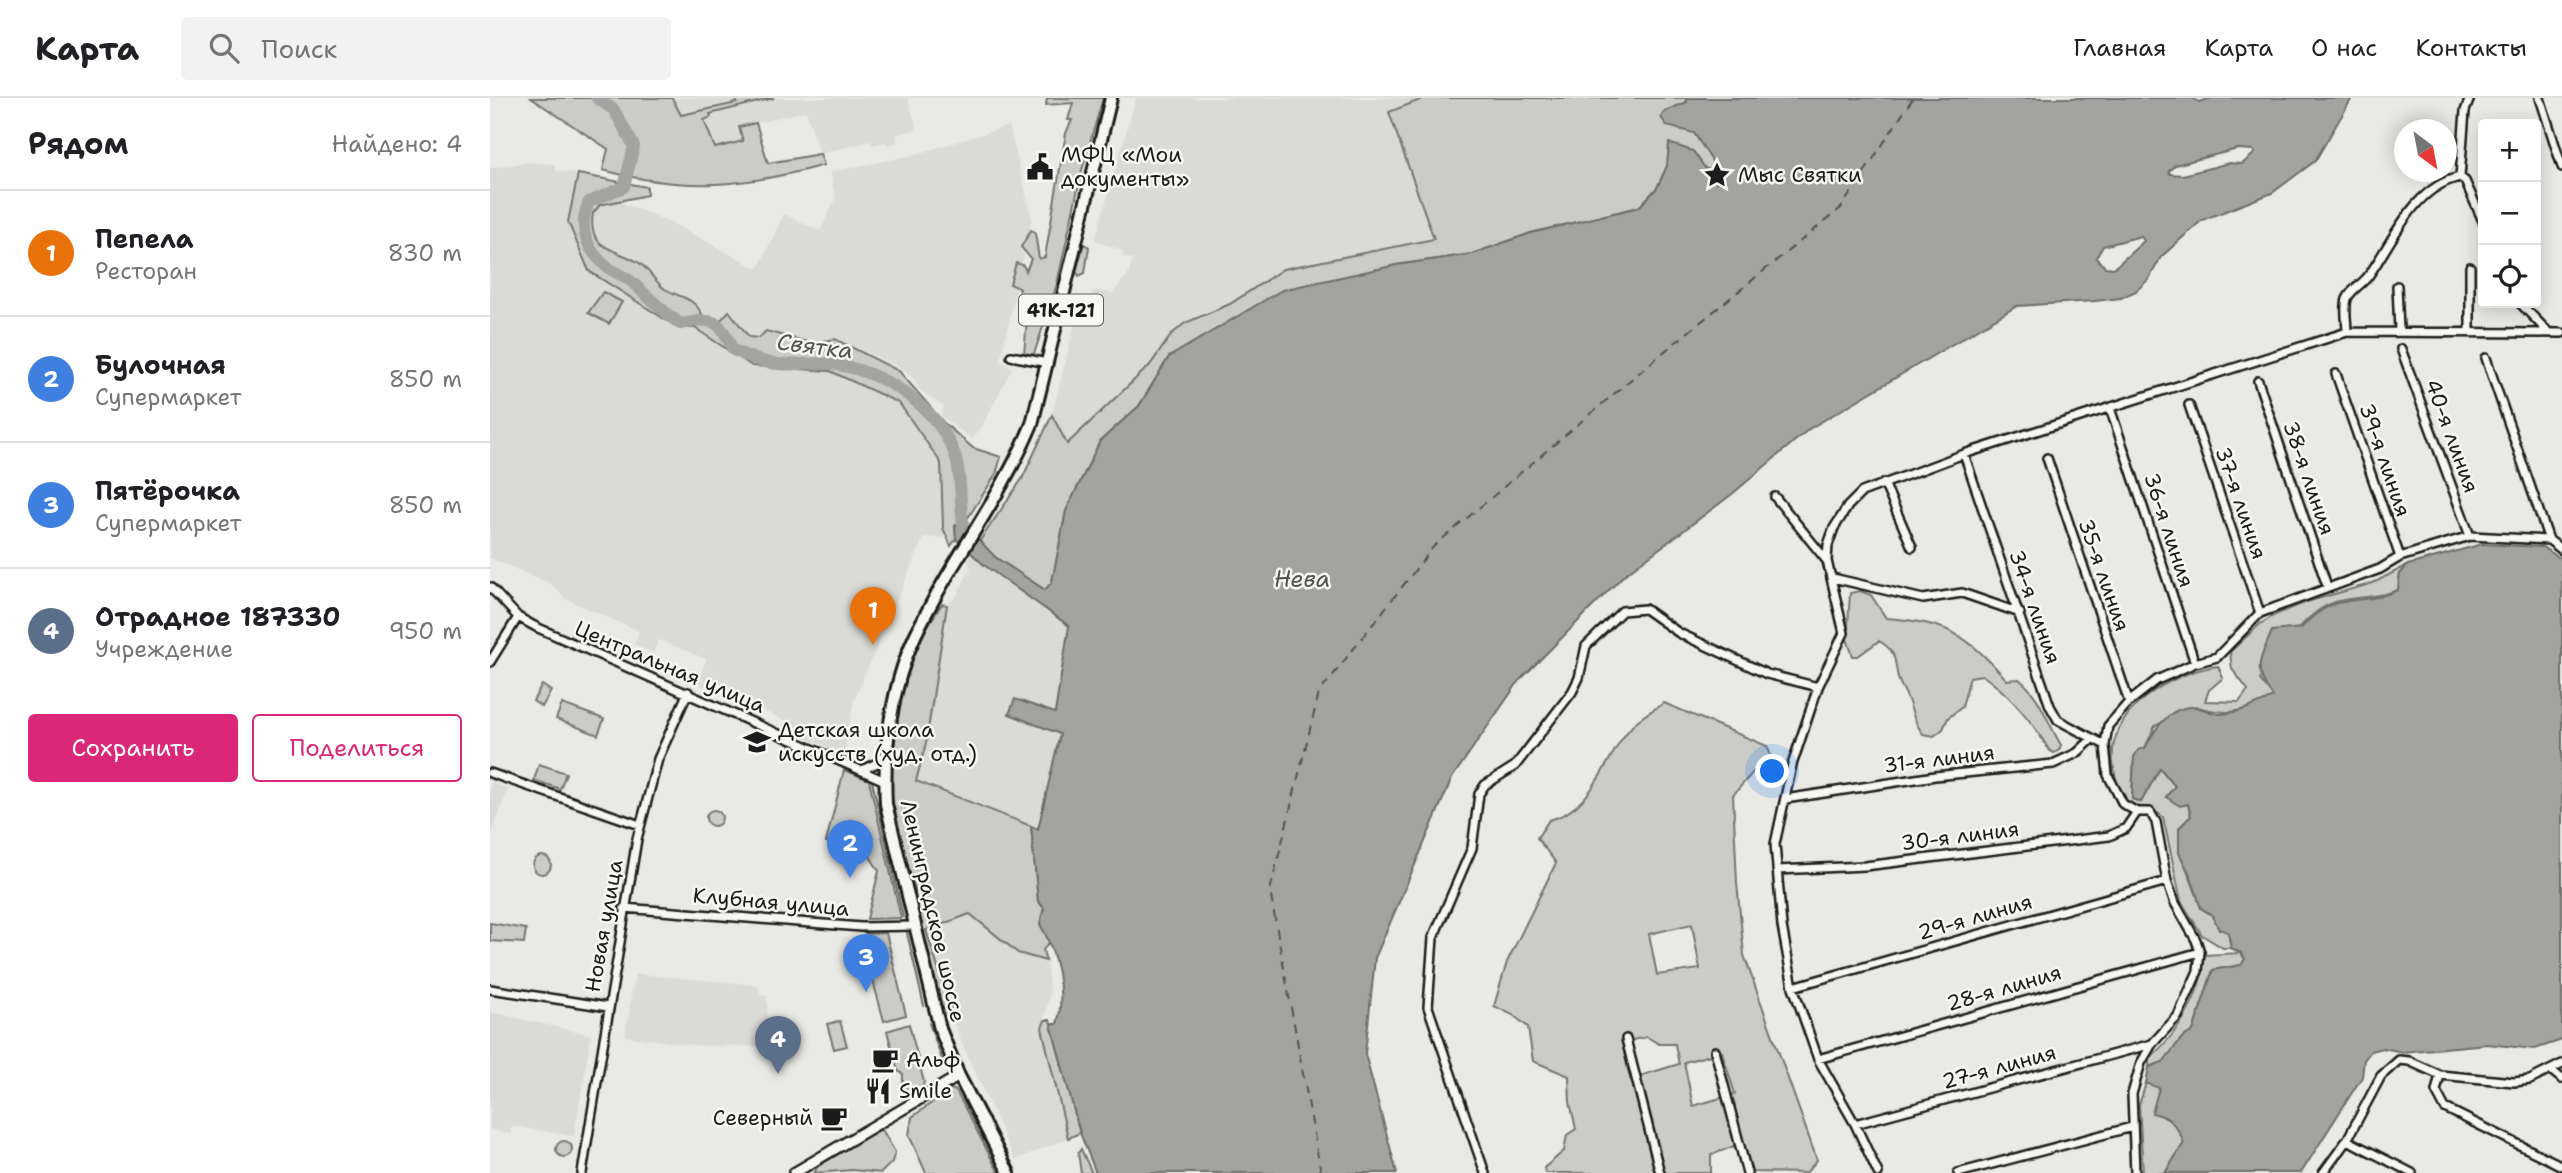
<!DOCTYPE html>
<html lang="ru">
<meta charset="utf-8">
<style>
body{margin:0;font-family:"Shantell Sans",sans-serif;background:#f2f2f2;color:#202124}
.controls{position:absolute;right:21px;top:21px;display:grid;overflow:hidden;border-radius:7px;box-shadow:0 4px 18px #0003}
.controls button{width:63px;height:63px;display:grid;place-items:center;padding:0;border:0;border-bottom:2px solid #e0e0e0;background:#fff;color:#202124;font:35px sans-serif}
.compass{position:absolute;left:1904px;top:21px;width:63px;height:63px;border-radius:50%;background:#fff;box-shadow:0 4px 18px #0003;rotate:148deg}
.you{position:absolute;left:1283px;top:674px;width:24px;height:24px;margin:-18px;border:5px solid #fff;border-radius:50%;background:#1a73e8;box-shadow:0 0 0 10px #1a73e833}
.badge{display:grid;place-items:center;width:46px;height:46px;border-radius:50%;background:#db2777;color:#fff;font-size:23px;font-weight:700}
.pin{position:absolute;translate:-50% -58px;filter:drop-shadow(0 2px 4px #0008)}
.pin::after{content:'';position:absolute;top:37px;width:24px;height:21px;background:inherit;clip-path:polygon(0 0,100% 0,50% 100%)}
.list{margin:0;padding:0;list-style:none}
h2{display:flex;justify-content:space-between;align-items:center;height:91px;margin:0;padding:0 28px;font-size:30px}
h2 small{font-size:23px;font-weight:400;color:#757577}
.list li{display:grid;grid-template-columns:46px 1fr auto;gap:21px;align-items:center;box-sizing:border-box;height:126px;padding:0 28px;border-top:2px solid #e0e0e0}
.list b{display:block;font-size:26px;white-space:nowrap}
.list p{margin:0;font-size:23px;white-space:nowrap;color:#757577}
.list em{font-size:23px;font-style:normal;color:#757577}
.actions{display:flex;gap:14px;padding:21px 28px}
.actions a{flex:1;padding:16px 0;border:2px solid #db2777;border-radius:7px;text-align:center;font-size:24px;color:#db2777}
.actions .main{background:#db2777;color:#fff}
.icon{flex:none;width:38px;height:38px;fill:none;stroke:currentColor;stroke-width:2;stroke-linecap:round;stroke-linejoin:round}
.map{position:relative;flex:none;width:2072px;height:1075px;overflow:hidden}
header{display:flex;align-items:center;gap:42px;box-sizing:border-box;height:98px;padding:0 35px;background:#fff;border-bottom:2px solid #e0e0e0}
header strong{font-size:33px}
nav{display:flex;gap:38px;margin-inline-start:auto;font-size:24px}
.search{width:490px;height:63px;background:#f2f2f2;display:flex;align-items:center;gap:18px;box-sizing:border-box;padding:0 24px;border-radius:7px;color:#757577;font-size:26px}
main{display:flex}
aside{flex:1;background:#fff}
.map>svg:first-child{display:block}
.built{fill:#dadad6}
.green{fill:#cbcbc7;stroke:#747472;stroke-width:2;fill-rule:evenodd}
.water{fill:#a3a3a1;stroke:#6d6d6c;stroke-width:2;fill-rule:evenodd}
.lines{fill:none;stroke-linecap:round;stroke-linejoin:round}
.stream{stroke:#6d6d6c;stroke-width:2}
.river{stroke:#a3a3a1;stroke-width:12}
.ferry{stroke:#525251;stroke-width:2;stroke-dasharray:9 7;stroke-linecap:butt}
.minor-casing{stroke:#1c1c1c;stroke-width:12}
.tertiary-casing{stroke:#1c1c1c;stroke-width:14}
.primary-casing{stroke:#1c1c1c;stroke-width:16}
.minor{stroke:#f6f6f2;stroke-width:7}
.tertiary{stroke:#f6f6f2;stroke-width:9}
.primary{stroke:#f6f6f2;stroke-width:10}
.labels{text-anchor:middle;stroke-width:5;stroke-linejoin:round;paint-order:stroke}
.shield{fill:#f6f6f2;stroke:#5d5d5c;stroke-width:2}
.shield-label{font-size:19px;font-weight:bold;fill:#1c1c1c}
.poi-label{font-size:21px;fill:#1c1c1c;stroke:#f6f6f2;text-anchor:start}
.street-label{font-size:21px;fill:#1c1c1c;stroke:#f6f6f2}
.water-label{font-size:23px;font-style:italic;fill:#525251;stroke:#f6f6f2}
</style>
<header>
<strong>Карта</strong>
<div class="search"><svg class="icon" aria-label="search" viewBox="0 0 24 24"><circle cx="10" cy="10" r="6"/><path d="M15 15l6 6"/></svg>Поиск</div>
<nav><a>Главная</a><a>Карта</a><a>О нас</a><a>Контакты</a></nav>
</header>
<main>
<aside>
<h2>Рядом<small>Найдено: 4</small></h2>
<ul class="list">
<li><span class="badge" style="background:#e8710a">1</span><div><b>Пепела</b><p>Ресторан</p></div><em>830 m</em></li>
<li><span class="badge" style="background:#3f7fe0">2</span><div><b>Булочная</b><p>Супермаркет</p></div><em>850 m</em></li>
<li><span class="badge" style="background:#3f7fe0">3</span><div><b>Пятёрочка</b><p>Супермаркет</p></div><em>850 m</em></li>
<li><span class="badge" style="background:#5c6f8a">4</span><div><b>Отрадное 187330</b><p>Учреждение</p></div><em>950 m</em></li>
</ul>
<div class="actions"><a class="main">Сохранить</a><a>Поделиться</a></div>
</aside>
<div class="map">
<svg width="2072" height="1075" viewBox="0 0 2072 1075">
<rect width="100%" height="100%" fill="#e9e9e5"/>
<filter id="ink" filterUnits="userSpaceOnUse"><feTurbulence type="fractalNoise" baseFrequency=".0143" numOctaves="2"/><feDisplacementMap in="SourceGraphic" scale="14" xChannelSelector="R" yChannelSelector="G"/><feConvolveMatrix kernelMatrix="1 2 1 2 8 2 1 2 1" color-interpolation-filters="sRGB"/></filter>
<g filter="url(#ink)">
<path class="built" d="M182,0H246L247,5L191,17Z
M284,0H418L427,31L406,37L408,44L397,47L396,44L382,47L380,43L330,56L316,13L250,29L253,43L225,50L213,21L221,19L220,16Z
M646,0H935L900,14L944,141L793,171L740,206L695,225L682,236L660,267L576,346L562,317L591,201L600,203L603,193L623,195L639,175L643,161L632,159L633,153L605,142Z
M519,28L542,121L510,263L522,270L492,328L482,341L450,317L454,309L430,292L424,281L408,268L345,241L321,245L277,234L269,240L259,239L244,219L231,222L213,218L191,196L175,191L149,165L111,147L104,138L103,115L110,107L126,102L180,124L268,171L294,116L330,133L346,100L340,74L420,58Z
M38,64L64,66L66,73L88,76L78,124L205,230L262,268L340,273L409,305L451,365L454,440L434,439L364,602L354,657L299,632L302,625L208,585L216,561L169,542L163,555L144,546L149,533L76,501L61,486L0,460V70Z
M482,454L494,467L580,528L565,616L519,615L570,636L548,731L426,683L436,645L457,507L466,499L481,470L477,463Z
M0,684L18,691L0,740Z
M480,816L528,855L556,863L560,895L552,930L578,1040L525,1062L470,941L436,832Z
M145,876L268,887L271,897L277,898L278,949L202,947L135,938Z
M0,914L101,937L84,1038L22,1028L20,1036L0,1031Z"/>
<path class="green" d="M41,0H182L191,17L247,5L246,0H284L220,16L221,19L214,22L225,50L253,43L249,29L266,25L278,65L330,56L334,67C255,89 193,94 113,72L118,51Z
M557,0H613L592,72L567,186L544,256H534L538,209L530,198L529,190L520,186L526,165L533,167L536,173L541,161L531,149L541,132L545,134L549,161L555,159L576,35L582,22H578L583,5L556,7Z
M935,0H1195L1197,4L1175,13L1177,28L1204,34L1236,83L1225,85L1218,71L1177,68L1167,90L1149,109L1041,135L982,156L906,167L679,259L649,308L610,343L576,413L562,485L555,492L505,459L489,444L532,381L562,317L577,346L660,267L682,236L695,225L740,206L793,171L944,141L899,14Z
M88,76L157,89V97L110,107L103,115C97,152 124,150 148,164C159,171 165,184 175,191C191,200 204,199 213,218L231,222L239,213L259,239L269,240L276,233L321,245L345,241L409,273L454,325L483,350L511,359L506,376L474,426L465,427L466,441L461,448L453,430L451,365L409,305L340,273L262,268L205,230L187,229L99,173L78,124Z
M594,146L599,149L595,175L589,178L586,173Z
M113,194L132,204L119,226L98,215Z
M1918,467L1910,476L1908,492C1888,501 1865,498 1845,504C1812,515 1790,556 1770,582L1784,599C1754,614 1738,619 1705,608L1665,628L1655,650L1644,659L1642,701L1651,704L1670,670L1685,688L1676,699L1698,706L1701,718L1689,730C1689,761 1702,780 1711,810L1722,817L1729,831L1738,834L1741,850H1733L1712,837L1691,803L1673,719C1660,707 1645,715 1635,702C1628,694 1626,681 1624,671C1612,615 1680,574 1728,568L1733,580L1719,592L1715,603L1749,604L1758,592L1742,571L1740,554L1770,526L1785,517L1817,504L1883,485Z
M1370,493L1381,497L1396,520C1460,525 1475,536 1517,582L1529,581C1551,599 1556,622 1571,647L1569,652L1564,655L1559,652C1541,621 1521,597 1492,577L1480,579L1472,609L1458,620L1453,631L1444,638L1433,636C1421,620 1423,611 1415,595C1413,590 1409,585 1408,580C1404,561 1407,553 1389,543L1368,558H1363L1357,541L1360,495Z
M452,506L457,507L436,645L426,683L541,728L548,803L554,810L550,826L560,843L553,852L556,863L528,855L480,816L436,832L462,914L458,915C442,904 432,837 429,816L434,812L431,794H426C416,767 407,739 403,711C397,677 411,590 423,557C429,540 442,521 452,506Z
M52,587L61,593L52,609L43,603Z
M1174,605L1277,648L1283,663L1263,674L1243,697L1247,785L1254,857L1327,1062L1316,1075L1260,1074L1244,1048L1221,1057V1075H1055L1054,1070L1074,1053L1077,1037L1086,1031L1080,1004L1079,978L1043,963L1038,929L1023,917L1004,908L1017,864L1066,765L1047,740L1059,722C1107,711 1115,653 1147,623C1155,616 1165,611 1174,605ZM1202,826L1210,871L1167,877L1159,836ZM1157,939L1169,946H1185L1189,966L1140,981L1132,944ZM1232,954L1245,996L1203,1008L1194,964Z
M72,606L114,621L108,637L66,621Z
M49,666L76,675L70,691L44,682Z
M354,672L379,682L411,820L377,821L389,773L377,754L336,744Z
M216 720a8 8 0 1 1 16 0a8 8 0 1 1-16 0Z
M43 767a9 9 0 1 1 18 0a9 9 0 1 1-18 0Z
M0,825L36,831L34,845L0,843Z
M396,835L416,917L394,923L374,850L376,836Z
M1751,855L1755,861L1752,867L1723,872L1703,933L1692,940L1673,964L1659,969V961C1691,932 1710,901 1715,857Z
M555,922H560L590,1035L578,1040L552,930Z
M350,923L357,948L344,951L337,926Z
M419,926L434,984L432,990L424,995L413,989V976L408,973L397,933Z
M1656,985L1670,989L1667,999L1671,1017L1688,1028L1694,1045L1675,1075H1653L1649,1007Z
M461,991L466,993L509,1075H436L419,1037L422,1019Z
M389,1032L393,1033L405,1054L402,1064L391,1075L362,1072L324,1075L328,1068Z
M66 1051a8 8 0 1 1 16 0a8 8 0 1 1-16 0Z
M591,1051L602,1075H591L588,1055Z"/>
<path class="water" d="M1195,0H1702L1709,4L1722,0H1862L1825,63L1782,95L1712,122L1671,159L1659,181L1646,193L1631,200L1605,203L1527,208L1319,331L1241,397L1134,477L1029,583L962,680L885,860L875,956L907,1075H606L590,1035L561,926H567C576,895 566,853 550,826L554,810L548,803L541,728L548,731L570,636L519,616L525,601L565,615L579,528L494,467L466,441L465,427L474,426L505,459L555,492L562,484L576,413L610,343L649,308L679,259L792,192L906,167L982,156L1041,135L1149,109L1167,90L1177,68L1179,45L1203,53L1225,84L1235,83L1204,35L1177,28L1171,19L1175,13L1197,4ZM1748,51L1763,52L1765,55L1752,66L1739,65L1693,77L1680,76L1679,73L1685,67ZM1651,138L1654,143L1624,170L1615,169L1606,160L1613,148Z
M1992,446L2052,449L2072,461V942L2045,951L1997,946L1912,954L1893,950L1881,953L1874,962L1872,979L1811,1075H1675L1694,1045C1688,1029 1680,1018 1662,1015L1669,990L1656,985L1659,969L1673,964L1692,940L1703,933L1723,872L1751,867L1755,861L1751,855L1741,850L1738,834L1729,831L1722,817L1711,810L1701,779L1689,755V730L1701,718L1698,706L1690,708L1676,699L1685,688L1670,670L1651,704L1642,701L1644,659L1648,652L1655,650C1664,632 1680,608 1703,609C1712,609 1721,616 1730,616C1750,615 1766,607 1783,599C1763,569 1768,567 1782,533L1811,530C1849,489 1865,511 1908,492L1910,476L1918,467Z"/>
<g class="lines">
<path class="stream" d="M382,683L413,819
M417,835L434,908
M439,925L454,967"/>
<path class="river" d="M107,0L124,12L144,48L134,89L99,104C88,128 95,150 116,168C124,175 136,178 144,186C159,200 173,213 190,226C223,220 229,219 243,252C257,258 272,265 288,266C306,268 324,263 342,266C393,273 446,307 465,357C474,384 467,416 478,441"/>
<path class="ferry" d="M831,1075L780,793L829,595L944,448L1170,257L1351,110L1423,0"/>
<g class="minor-casing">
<path id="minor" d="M1980,0L1975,13L1970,79L1975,83L1993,123
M2050,0L2072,69
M1980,169V234
M1907,188L1909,232
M2030,205L2058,234
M1857,234C1857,224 1854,211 1857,201C1861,191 1873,186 1879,177C1904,142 1923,89 1970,79
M1911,251L1980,438
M521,258L558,265
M1996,260L2059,442
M1846,276L1910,459
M1768,283L1837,488
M1699,307L1770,515
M1620,310L1705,565
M1474,356L1560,608L1568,622L1615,647
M1557,360L1639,604
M1394,385L1422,449
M1285,399L1337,463
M1343,480L1433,501L1472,495L1530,515
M0,489L28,519L46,529L395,683
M0,564L28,519
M372,672L387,665L396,656
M0,675L150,727
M1295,701L1445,678L1563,666L1587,655L1601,642
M1287,772L1375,768L1619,738L1636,730L1647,714
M134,810L371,829L425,828
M1303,889L1677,783
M0,891L118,909
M1136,941L1170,1075
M1225,953L1257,1075
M1328,961L1710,854
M2062,973L2072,981
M1950,977L1946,993L1955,1010L2072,1068
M1365,1026L1662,946
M1857,1042L1922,1075
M92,1075L147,741L168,661L198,594
M995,1075L938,909L943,840L982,750L989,696L995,687L1025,668L1082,594L1089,580L1096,548L1132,513L1155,511L1189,535L1277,576L1328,589
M1388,1075L1365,1026L1328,961L1303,889L1292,828L1285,746L1302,667L1328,589L1354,535L1337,463L1338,447L1344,430L1358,408L1372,394L1474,356L1857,234L2072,235
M1468,1075L1642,1029
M1645,1075L1642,996L1651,965L1662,946L1688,918L1708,873L1710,854L1706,842L1685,805L1677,783L1666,724L1660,714H1647L1633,706L1618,677L1615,647L1618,628L1639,604L1667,582L1705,565L1727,559L1770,515L1890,471L1910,459L1980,438L2059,442L2072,452
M1833,1075L1857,1042L1891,978L1909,962L1919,963L1950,977L2024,984L2040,982L2072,966"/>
</g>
<g class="tertiary-casing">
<path id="tertiary" d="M304,1075L469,978"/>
</g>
<g class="primary-casing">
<path id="primary" d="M519,1075L469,978L450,931L396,706C393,652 402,587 425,538C459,465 511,401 542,326L621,0"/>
</g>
<use href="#minor" class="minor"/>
<use href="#tertiary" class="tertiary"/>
<use href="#primary" class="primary"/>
</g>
</g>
<defs>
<g id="civic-bare" transform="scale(2.1)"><path d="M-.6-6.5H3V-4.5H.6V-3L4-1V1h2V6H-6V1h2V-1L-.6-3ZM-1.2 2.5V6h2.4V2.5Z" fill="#1c1c1c" stroke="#f6f6f2" stroke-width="2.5" paint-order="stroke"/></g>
<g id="sight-bare" transform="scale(2.1)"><path d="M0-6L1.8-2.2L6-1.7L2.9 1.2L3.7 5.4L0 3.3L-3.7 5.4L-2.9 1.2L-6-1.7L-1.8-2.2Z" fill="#1c1c1c" stroke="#f6f6f2" stroke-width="2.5" paint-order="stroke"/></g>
<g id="school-bare" transform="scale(2.1)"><path d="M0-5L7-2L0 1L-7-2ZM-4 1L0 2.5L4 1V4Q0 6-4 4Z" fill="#1c1c1c" stroke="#f6f6f2" stroke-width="2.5" paint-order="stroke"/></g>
<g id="cafe-bare" transform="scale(2.1)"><path d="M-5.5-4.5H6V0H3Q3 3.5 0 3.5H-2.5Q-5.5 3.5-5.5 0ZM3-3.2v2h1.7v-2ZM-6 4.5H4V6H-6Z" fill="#1c1c1c" stroke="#f6f6f2" stroke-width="2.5" paint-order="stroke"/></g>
<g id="restaurant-bare" transform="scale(2.1)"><path d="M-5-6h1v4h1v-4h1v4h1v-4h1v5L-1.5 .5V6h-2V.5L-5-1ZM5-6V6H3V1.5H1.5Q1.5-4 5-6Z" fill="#1c1c1c" stroke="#f6f6f2" stroke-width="2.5" paint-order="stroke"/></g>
</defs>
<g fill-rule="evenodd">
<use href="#civic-bare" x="550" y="69"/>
<use href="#sight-bare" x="1227" y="77"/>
<use href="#school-bare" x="267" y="644"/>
<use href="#cafe-bare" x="395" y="962"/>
<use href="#restaurant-bare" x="388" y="993"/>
<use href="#cafe-bare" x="344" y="1020"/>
</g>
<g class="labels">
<rect class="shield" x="529" y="196.5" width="84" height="31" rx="5"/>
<g class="shield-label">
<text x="571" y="219">41К-121</text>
</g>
<g class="poi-label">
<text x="571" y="64">МФЦ «Мои<tspan x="571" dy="24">документы»</tspan></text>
<text x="1248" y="84">Мыс Святки</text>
<text x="288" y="639">Детская школа<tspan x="288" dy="24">искусств (худ. отд.)</tspan></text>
<text x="416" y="969">Альф</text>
<text x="409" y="1000">Smile</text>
<text x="323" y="1027" text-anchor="end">Северный</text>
</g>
<g class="street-label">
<text transform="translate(1962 338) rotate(70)" y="7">40-я линия</text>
<text transform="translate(1895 362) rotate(71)" y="7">39-я линия</text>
<text transform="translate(1819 380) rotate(71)" y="7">38-я линия</text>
<text transform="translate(1751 405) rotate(71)" y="7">37-я линия</text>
<text transform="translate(1679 432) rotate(72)" y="7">36-я линия</text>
<text transform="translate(1614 477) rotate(71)" y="7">35-я линия</text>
<text transform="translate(1545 509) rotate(71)" y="7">34-я линия</text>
<text transform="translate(180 569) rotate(23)" y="7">Центральная улица</text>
<text transform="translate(1449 661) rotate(-7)" y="7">31-я линия</text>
<text transform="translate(1470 738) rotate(-7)" y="7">30-я линия</text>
<text transform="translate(281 804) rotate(5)" y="7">Клубная улица</text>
<text transform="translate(443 813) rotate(77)" y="7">Ленинградское шоссе</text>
<text transform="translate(1485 819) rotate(-16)" y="7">29-я линия</text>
<text transform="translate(114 828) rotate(-80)" y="7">Новая улица</text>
<text transform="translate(1514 890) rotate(-16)" y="7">28-я линия</text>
<text transform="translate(1509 969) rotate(-15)" y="7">27-я линия</text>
</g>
<g class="water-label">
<text transform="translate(325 248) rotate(7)" y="8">Святка</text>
<text x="812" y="489">Нева</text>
</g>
</g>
</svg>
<div class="controls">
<button>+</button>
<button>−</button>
<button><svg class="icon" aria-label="locate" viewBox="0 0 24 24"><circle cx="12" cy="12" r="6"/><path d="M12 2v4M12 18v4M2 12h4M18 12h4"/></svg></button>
</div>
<svg class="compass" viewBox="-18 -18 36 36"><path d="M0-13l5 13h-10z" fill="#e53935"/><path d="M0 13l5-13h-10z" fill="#757577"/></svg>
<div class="you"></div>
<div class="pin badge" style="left:383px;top:547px;background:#e8710a">1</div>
<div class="pin badge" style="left:360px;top:780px;background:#3f7fe0">2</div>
<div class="pin badge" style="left:376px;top:894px;background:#3f7fe0">3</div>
<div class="pin badge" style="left:288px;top:976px;background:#5c6f8a">4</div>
</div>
</main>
